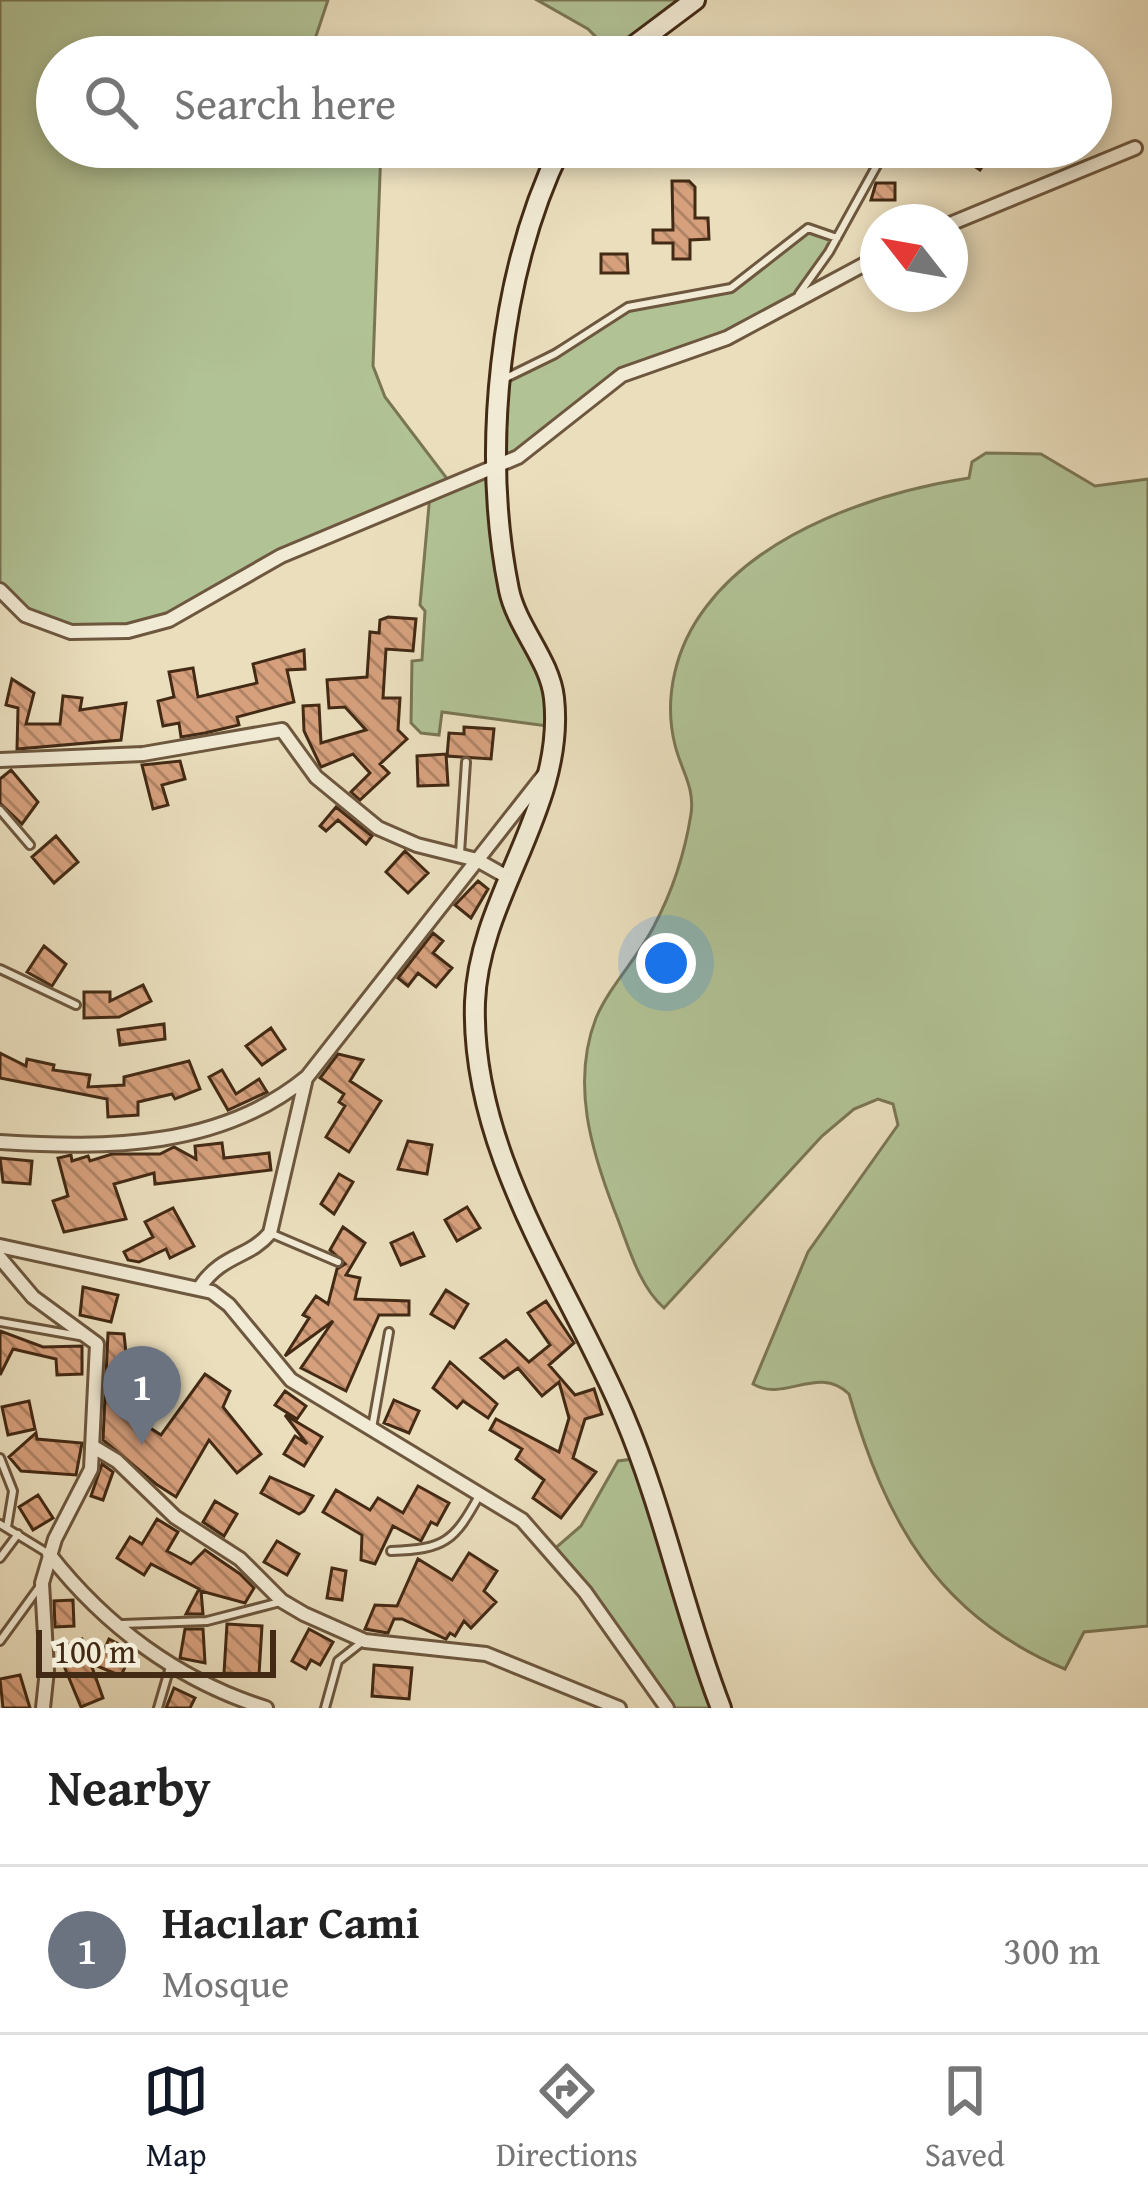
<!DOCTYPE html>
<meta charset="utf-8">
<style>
body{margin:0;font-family:"Gentium Book Plus",serif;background:#f6f6f6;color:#222}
.compass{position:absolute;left:860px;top:204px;width:108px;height:108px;border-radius:50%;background:#fff;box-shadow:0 6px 18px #0003;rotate:301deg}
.scale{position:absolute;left:36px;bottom:30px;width:240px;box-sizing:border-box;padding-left:12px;border:6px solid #432a14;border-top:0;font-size:33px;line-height:42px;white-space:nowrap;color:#432a14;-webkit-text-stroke:9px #f1ead4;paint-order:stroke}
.you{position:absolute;left:666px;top:963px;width:42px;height:42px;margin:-30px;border:9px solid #fff;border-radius:50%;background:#1a73e8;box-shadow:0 0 0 18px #1a73e833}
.badge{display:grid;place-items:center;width:78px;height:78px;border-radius:50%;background:#111827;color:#fff;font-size:39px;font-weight:700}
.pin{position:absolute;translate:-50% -99px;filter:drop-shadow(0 3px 6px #0008)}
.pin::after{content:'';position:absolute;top:63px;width:42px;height:36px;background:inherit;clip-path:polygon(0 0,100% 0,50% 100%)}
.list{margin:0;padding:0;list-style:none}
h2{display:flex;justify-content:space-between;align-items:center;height:156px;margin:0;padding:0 48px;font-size:51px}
h2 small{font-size:39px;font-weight:400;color:#767676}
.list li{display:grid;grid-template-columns:78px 1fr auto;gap:36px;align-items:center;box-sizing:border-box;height:168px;padding:0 48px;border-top:3px solid #e0e0e0}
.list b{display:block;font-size:45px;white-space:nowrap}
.list p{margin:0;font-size:39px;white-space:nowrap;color:#767676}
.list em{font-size:39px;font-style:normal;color:#767676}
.icon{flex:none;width:66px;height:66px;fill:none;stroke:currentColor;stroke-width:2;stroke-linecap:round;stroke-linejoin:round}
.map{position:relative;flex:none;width:1148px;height:1708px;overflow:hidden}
.search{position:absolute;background:#fff;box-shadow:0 6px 18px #0003;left:36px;right:36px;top:36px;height:132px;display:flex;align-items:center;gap:30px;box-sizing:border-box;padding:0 42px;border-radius:66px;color:#767676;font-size:45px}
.sheet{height:324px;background:#fff}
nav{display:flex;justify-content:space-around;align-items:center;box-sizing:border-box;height:168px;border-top:3px solid #e0e0e0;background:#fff;font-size:33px;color:#767676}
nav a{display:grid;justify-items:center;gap:6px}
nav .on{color:#111827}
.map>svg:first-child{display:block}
.green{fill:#b1c295;stroke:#7a7654;stroke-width:3}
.building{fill:url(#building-back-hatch);stroke:#432a14;stroke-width:3}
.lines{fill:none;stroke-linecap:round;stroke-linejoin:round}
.lane-casing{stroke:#6d573e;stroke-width:12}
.street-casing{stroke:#6d573e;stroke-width:18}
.secondary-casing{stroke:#432a14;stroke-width:24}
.lane{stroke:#f1ead4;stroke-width:6}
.street{stroke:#f1ead4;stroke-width:12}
.secondary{stroke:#f1ead4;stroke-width:18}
</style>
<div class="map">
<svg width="1148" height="1708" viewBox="0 0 1148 1708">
<defs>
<pattern id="building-back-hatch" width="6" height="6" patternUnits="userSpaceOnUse" patternTransform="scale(3)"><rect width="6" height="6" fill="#d6a07d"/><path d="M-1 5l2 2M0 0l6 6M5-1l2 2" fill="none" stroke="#af8365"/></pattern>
</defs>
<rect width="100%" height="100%" fill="#eadebd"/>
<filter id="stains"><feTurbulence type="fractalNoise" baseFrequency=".00167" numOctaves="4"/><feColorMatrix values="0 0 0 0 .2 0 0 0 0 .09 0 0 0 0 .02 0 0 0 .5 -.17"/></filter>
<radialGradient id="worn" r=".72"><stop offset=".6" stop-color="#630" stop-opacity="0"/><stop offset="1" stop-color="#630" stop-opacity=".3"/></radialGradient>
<path class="green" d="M0,0H328L309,57H57V147H381L373,366L385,397L451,484L499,465L502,379L610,317L658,299L715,294L747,279L808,228L837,238L789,306L757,324L639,367L499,465L504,559L551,682L555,727L442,712L439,735L421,733L411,723L412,661L422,660L425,611L420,605L430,494L281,556L151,626L53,628L0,590Z
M537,0H695L616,57L588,29Z
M1041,454L1095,486L1148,479V1626L1084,1632L1065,1669C937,1616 885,1520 849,1394C818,1364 784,1403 753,1384L808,1252L898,1125L893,1104L878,1099L854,1109L822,1136L664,1308C638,1285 628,1244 615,1212C591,1150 571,1083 596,1018C610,985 638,958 654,926C672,892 685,852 691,814C695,787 681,770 675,745C663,697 676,646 706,607C764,530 879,492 969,478L972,462L986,453Z
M641,1458L721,1708H667L552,1551L581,1526L618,1461Z"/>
<path class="building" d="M973,147H995L980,170L965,160Z
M672,181H689L695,187V218H708L709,239L690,240V259H673V243H653V230H673Z
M876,183H895V200H871Z
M601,254H627L628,273H601Z
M388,617L416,619L413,651L386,649L383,698H400L398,730L407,739L380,764L389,773L360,800L351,792L370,773L353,754L321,767L304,731L303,706L319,705L321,743L366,730L345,707L329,708L327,680L367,677L370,632L379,633L380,620Z
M304,650L305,669L287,670L294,702L237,717L239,725L205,733L181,737L179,723L163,726L158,701L174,697L169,672L193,668L198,697L257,683L253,664Z
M12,679L34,693L26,724H60L63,696L82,698L80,710L126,703L121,740L17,749L18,708L6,705Z
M464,727L494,729L491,759L447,756L449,733L464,734Z
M446,754L448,785L418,786L417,756Z
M180,761L185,779L162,785L168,805L153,809L142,765Z
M11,770L38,802L22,824L0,803V779Z
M336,807L372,836L366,844L338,820L326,831L320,826Z
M56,836L78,862L54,883L32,857Z
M405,851L428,873L408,893L386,872Z
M478,881L488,889L471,918L455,905Z
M433,933L443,941L433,953L452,968L436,987L418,973L408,986L398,978Z
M44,946L66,964L52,986L27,972Z
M143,985L151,1001L119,1017L84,1018V992H110V1001Z
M164,1024L165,1039L120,1045L118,1030Z
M271,1028L285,1049L262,1065L246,1046Z
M0,1053L26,1066L27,1059L54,1065L53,1070L90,1075L88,1087L124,1085V1077L189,1061L200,1089L175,1099L172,1094L138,1102V1115L108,1117L107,1099L0,1078Z
M338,1054L363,1060L350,1081L381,1101L349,1152L326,1137L345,1106L339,1102L344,1094L320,1078Z
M222,1070L236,1094L259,1079L267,1092L228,1110L209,1077Z
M408,1141L432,1145L427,1174L398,1169Z
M222,1143L224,1158L269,1153L271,1170L155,1184L154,1173L114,1184L126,1219L64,1232L53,1201L68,1196L58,1158L71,1155L72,1161L88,1156L90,1161L112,1154H160L174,1147L196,1159L195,1146Z
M0,1158L32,1161L30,1184L3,1182Z
M339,1174L353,1182L334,1214L321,1204Z
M467,1207L480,1228L457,1241L445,1220Z
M173,1208L194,1246L170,1258L166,1249L139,1262L128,1260L124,1252L153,1237L145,1222Z
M343,1227L365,1243L346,1275L360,1278L355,1299L409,1301V1315H379L346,1391L301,1368L333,1321L285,1356L309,1318L303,1315L316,1296L328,1304L337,1269L345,1264L330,1250Z
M413,1233L424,1256L401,1265L391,1243Z
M83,1287L118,1295L111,1322L80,1315Z
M446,1290L468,1304L454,1328L431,1314Z
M546,1301L574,1343L549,1365L575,1395L594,1389L602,1414L585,1419L573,1458L596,1472L561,1518L533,1498L544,1480L516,1459L522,1449L490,1430L496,1419L559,1452L569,1418L559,1382L542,1396L518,1368L504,1378L481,1358L506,1340L529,1362L550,1345L528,1313Z
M0,1331L43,1347L82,1346V1374L57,1375L56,1359L13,1349L0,1375Z
M108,1333L124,1334L127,1363L136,1364L127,1413L161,1435L205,1374L230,1391L223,1407L261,1454L237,1473L209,1440L176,1497L156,1484L103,1440Z
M450,1362L497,1404L488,1418L463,1401L457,1408L433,1388Z
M285,1391L306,1406L297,1419L275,1405Z
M394,1400L419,1411L409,1433L384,1423Z
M29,1401L35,1429L8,1435L2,1407Z
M285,1415L322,1437L304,1466L284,1454L295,1436L307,1444Z
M36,1433L37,1439L82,1443L76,1475L21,1471L9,1457Z
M102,1464L113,1472L103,1500L91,1496Z
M270,1477L313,1496L304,1511L299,1514L261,1493Z
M418,1486L449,1503L437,1525L431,1522L421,1541L393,1526L375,1564L361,1560L362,1535L323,1512L336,1490L370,1510L378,1498L403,1513Z
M38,1495L53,1518L33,1530L19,1507Z
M215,1501L237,1514L224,1536L203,1522Z
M157,1519L178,1532L167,1551L191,1564L205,1550L240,1574L254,1588L245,1603L201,1591L203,1614H186L199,1589L151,1564L144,1575L117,1558L130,1537L142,1544Z
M277,1541L299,1554L287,1575L264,1562Z
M469,1553L497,1571L484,1591L496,1602L471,1628L464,1621L455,1636L450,1633L446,1639L402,1619H394L388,1633L365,1629L375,1605L397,1606L418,1559L452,1580Z
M332,1568L346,1571L342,1600L327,1598Z
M73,1600L74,1626L55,1627L54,1601Z
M227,1624L262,1626L259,1675L224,1673Z
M185,1629H203L205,1663L180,1658Z
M309,1629L333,1642L320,1665L311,1660L306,1669L292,1661Z
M82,1639L103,1698L81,1707L57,1649Z
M109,1639L132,1651L121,1676L97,1666Z
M374,1665L412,1668L409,1699L372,1696Z
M20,1675L30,1708H3L0,1679Z
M174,1688L195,1698L190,1708H166Z"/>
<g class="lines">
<g class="lane-casing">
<path id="lane" d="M799,294L829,252L887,147
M506,378L555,354L628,307L731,288L808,228L837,238
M0,810L30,845
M460,853L466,762
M0,969L76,1005
M270,1233L338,1262
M0,1322L85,1337
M372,1428L389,1332
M0,1458L13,1491L7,1527
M0,1524L49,1554
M391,1551C445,1549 454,1542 480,1494
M0,1558L18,1534
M122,1624L207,1621L280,1602
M0,1641L40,1586
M158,1708L170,1667
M325,1708L338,1661L362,1642"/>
</g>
<g class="street-casing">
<path id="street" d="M950,224L1135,148
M0,590L25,615L71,632L128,631L169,620L281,556L518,457L622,375L727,338L878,257
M0,760L143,754L282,730L316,777L378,828L417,845L477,860L509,878
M0,1142C108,1149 221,1148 307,1077L544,775
M0,1246L212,1292L229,1305L291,1380L522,1520L585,1592L667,1708
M0,1258L33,1297L97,1344L91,1469L55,1539L42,1583L47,1670L43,1708
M200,1287C222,1254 249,1258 270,1233L306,1078
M92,1446L117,1461L175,1517L240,1559L282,1601L304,1614L365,1641L486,1654L619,1708
M49,1554C105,1626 179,1681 266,1708"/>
</g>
<g class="secondary-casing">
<path id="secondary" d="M619,57L695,0
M561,147C499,273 481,452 509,590C517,628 550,660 554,698C566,807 479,896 475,1002C470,1153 568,1284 624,1416C664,1510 684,1613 721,1708"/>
</g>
<use href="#lane" class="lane"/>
<use href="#street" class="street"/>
<use href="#secondary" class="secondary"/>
</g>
<rect width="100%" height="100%" filter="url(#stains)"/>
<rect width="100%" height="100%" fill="url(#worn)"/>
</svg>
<svg class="compass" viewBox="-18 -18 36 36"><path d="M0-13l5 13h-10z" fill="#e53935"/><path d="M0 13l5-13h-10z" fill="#767676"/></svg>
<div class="scale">100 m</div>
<div class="you"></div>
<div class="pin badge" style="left:142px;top:1445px;background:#6b7280">1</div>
<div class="search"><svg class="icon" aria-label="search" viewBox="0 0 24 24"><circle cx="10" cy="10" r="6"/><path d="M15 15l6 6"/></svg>Search here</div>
</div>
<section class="sheet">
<h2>Nearby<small></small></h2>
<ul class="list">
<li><span class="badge" style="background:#6b7280">1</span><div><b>Hacılar Cami</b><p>Mosque</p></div><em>300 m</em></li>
</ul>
</section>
<nav>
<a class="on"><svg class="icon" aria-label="map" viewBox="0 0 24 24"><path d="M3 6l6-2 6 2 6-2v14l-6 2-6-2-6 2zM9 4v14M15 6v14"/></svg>Map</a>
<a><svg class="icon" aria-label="directions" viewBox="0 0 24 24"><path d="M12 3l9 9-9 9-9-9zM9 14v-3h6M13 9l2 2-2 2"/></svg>Directions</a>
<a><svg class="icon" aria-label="saved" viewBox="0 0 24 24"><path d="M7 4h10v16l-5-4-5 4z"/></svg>Saved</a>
</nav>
